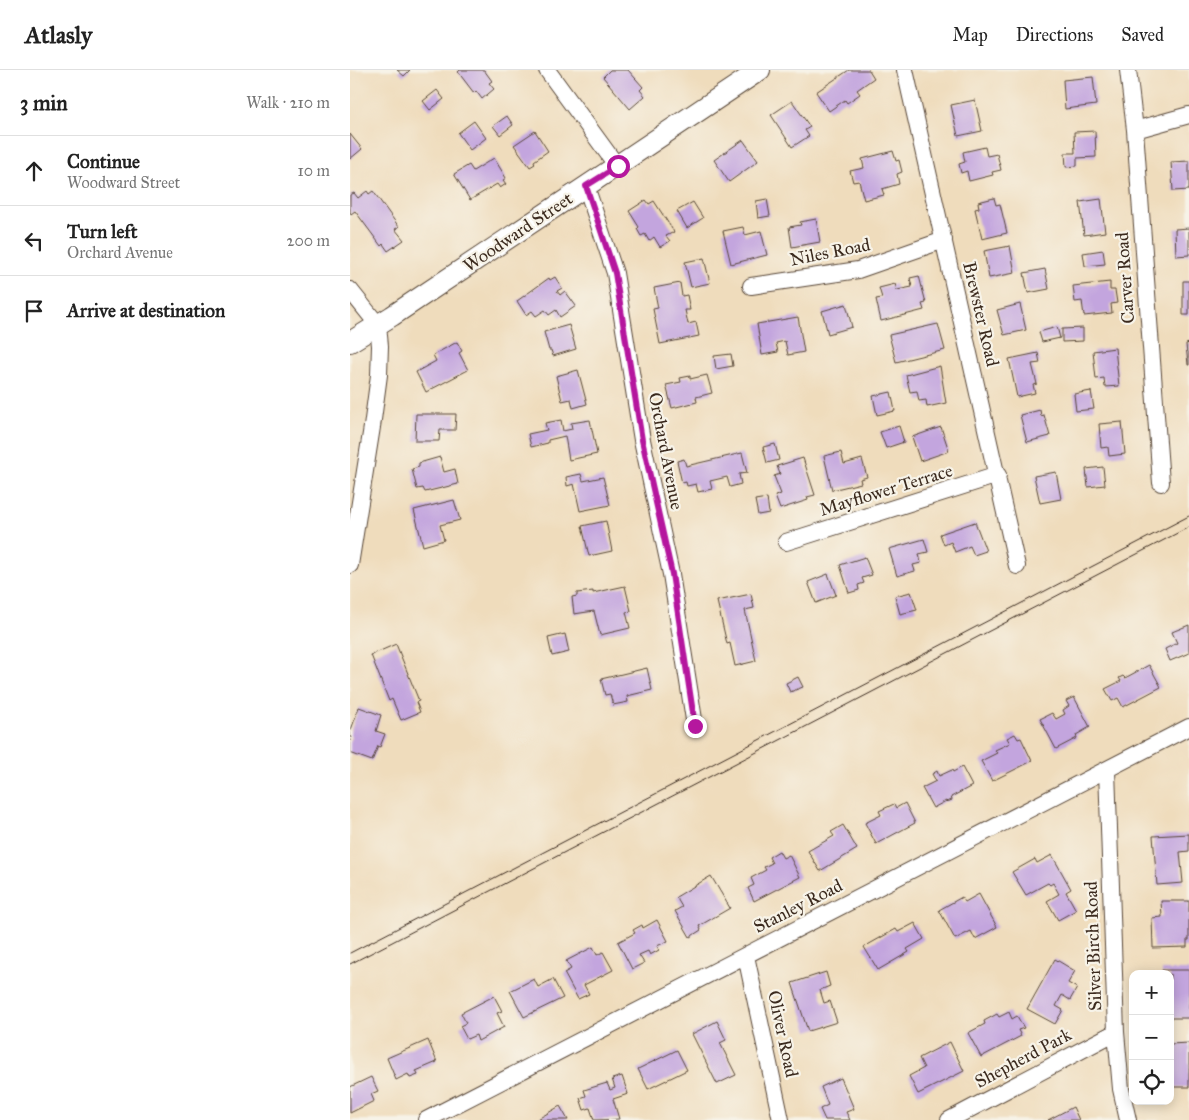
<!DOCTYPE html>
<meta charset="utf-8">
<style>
body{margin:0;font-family:"IM FELL Great Primer",serif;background:#f6f6f6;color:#222}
.controls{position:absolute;right:15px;bottom:15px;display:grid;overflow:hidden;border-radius:10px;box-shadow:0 2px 12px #0003}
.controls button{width:45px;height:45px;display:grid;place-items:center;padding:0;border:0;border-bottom:1px solid #e0e0e0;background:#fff;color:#222;font:25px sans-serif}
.stop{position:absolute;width:15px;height:15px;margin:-11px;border:4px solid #b5179e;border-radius:50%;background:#fff}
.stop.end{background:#b5179e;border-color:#fff;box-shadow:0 1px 5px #0008}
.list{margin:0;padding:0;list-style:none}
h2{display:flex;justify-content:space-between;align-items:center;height:65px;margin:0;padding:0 20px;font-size:21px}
h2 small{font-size:16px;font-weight:400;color:#767676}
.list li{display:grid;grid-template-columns:32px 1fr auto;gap:15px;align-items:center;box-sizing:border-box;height:70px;padding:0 20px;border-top:1px solid #e0e0e0}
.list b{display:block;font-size:19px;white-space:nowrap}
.list p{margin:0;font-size:16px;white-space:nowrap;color:#767676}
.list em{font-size:16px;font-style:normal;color:#767676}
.icon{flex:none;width:28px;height:28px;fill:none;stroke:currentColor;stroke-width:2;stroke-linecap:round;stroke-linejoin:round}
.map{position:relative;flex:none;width:839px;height:1050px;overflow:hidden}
header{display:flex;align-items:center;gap:30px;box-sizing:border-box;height:70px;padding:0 25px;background:#fff;border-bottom:1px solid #e0e0e0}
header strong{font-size:24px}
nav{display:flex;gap:28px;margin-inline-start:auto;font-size:18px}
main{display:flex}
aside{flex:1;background:#fff}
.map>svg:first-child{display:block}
.building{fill:#c3a5de}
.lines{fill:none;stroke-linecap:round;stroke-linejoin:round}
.minor-casing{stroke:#564536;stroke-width:18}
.tertiary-casing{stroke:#564536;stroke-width:22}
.minor{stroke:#fff;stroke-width:16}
.tertiary{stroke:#fff;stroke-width:20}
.tram{stroke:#3b2a1e;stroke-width:1}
.route{stroke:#b5179e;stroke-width:6}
.labels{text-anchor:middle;stroke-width:4.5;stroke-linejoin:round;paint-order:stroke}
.street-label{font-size:18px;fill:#3b2a1e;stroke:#f7f3e8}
</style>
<header>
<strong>Atlasly</strong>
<nav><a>Map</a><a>Directions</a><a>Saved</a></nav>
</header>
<main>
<aside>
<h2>3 min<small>Walk · 210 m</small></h2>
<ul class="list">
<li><svg class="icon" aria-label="ahead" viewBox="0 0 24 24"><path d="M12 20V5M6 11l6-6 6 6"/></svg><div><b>Continue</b><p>Woodward Street</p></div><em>10 m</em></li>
<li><svg class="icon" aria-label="left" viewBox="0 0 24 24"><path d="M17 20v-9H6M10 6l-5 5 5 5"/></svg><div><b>Turn left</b><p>Orchard Avenue</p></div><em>200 m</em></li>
<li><svg class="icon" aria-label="arrive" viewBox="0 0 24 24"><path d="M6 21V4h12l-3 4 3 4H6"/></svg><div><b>Arrive at destination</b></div></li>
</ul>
</aside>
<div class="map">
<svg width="839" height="1050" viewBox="0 0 839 1050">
<rect width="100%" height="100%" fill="#f7f3e8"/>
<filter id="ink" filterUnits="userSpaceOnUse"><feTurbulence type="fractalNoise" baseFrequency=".02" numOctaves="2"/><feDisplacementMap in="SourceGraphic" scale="10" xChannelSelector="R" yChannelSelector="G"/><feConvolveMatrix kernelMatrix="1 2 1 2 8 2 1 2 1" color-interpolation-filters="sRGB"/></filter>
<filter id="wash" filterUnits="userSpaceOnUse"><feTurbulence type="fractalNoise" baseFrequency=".0096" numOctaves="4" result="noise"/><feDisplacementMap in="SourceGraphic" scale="20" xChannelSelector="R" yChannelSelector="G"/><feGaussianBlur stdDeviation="1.12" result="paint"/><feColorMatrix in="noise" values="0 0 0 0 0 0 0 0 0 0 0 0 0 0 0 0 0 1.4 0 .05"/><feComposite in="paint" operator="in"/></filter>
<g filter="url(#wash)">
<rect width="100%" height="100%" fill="#efdcbc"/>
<g id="blocks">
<path class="building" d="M47,0H60L54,6Z
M110,0H134L142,11L139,13L144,19L132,29L126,21L124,23L108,2Z
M260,0H278L293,17L290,20L295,26L280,39L253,7Z
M499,0H519L524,8L507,20L510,24L497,33L495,30L479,41L466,22Z
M743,7L746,35L715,39L713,10Z
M87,20L94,29L80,40L73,31Z
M625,30L632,61L608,66L601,35Z
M442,31L460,57L455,60L459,66L442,77L421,45Z
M157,46L163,55L150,65L143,56Z
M124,51L136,68L120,80L108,63Z
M185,61L198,81L184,91L185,94L180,97L164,75Z
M745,61L746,87L727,88V96L716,97L715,83H725L724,62Z
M0,64L12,79L0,89Z
M393,70L408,91L379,112L364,90Z
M635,77L637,86L647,84L651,100L642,102L643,105L619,111L617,101L611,103L609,94L615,92L613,82Z
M543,81L546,91L549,90L552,102L547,104L549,114L532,119L534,125L514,130L509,111L503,112L500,101L514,98L512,89Z
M144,88L156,108L153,110L156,114L150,118L147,114L120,130L104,104L119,95L123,101Z
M839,91V120L823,121L821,92Z
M17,121L19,124L23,121L49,157L45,159L54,170L38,181L33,174L31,176L5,141L1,144L0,142V125L4,123L8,128Z
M644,128L646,135L650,134L657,163L632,169L625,139L629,138L628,132Z
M417,129L420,146L408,148L406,131Z
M751,129L755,162L734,165L730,132Z
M296,130L299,134L304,131L324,162L316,166L320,171L310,177L304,167L299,171L295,164L291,166L287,159L289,157L279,141Z
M343,132L353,148L337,158L327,141Z
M466,149L470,172L442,177L439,157L451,155L450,152Z
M393,157L395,165L411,161L417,185L381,194L373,161Z
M839,158V185L826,186L825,159Z
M660,176L665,203L639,208L634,181Z
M753,180L755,194L735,196L733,183Z
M354,188L360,213L341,217L335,192Z
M695,199L699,219L678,223L674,203Z
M569,206L576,233L572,234L574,240L531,251L526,229L532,228L529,218L545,214L547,220L562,217L560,208Z
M205,207L212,218L207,221L210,225L215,221L226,236L210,247L206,240L199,245L195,240L186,246L182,241L176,245L167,231L199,208L200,210Z
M833,211H839V245H833Z
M760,212V220H765L767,233L761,234L762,243L734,246L732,231L725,232L723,216Z
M330,213L332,226L337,225L340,240H335L338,254L346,252L349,266L310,274L303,239L308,238L304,218Z
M496,234L502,257L478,264L472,241Z
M670,234L676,260L654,265L647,240Z
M448,247L454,282L438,285L435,271L426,273L428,282L412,285L407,254Z
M588,254L595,280L546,292L539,265Z
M219,255L226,279L203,286L201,280H199L194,262Z
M707,257L710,268L692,272L689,262Z
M733,258V271L712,272V259Z
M107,272L112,281L109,283L118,300L76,322L66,302L86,291L83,285Z
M839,273V295H838L836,274Z
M765,278L769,316L755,317L754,308L746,309L743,281Z
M688,283L690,293L682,294L687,314L683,315L685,323L667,327L659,289Z
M381,284L383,296L366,299L364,286Z
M590,296L596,333L577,337L576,330L569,331L567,321L560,322L556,305Z
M228,300L237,334L223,338L221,329L212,331L206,306Z
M357,305L362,323L346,327L347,332L322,338L316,315L331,312L330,308L340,306V309Z
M741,321L744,339L726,341L724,324Z
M541,322L545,341L527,345L523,326Z
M690,340L691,346L694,345L700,366L677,372L670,345Z
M66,344H106L105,360H90L89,371H65Z
M211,350L213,361L222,359L221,353L240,350L247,384L219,390L215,366L198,370V373L181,377L178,364L197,360L195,353Z
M772,352L775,384L759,386L758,377L751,378L749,354Z
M549,356L554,372L536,378L530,362Z
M591,357L599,381L570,391L562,367Z
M425,374L429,390L417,393L413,377Z
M491,382L494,394L512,389L517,407L510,409L511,413L482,420L474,386Z
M392,383L397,403L389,404L391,414L380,417L377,407L360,411L362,419L348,422L346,414L337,416L336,412L332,413L327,391L334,389L336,396Z
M90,387L94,402L105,399L108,414L75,422L73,418L67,419L62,399L69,397V393Z
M453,388L465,425L457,427L458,430L430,439L425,426L431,424L424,406L430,404L427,396Z
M753,397L755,415L738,417L736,399Z
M706,402L711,429L690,433L684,406Z
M231,404L233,411L253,407L260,435L230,441L224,414L217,416L216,407Z
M417,428L419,443L408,445L405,430Z
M104,430L110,450L90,455L94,470L73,476L64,440Z
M256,451L262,481L239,486L232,456Z
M625,452L636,481L624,485L620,476L605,482L601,472L594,475L590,464Z
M574,469L578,482L569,484L571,493L563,495L565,501L547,506L539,479Z
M515,487L522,505L512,508L514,513L508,515L509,520L499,523L490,495Z
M478,504L486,525L466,533L458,512Z
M275,516L281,541L276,542L280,558L250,565L244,541L224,544L222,527L227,526V523L243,521V523Z
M561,522L567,540L550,544L545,526Z
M401,524L404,538L395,540L406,591L385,596L380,573L377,574L367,531Z
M839,555V583L820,591L815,579L827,573L822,562Z
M215,564L219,582L202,586L198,568Z
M46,574L69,631L66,632L70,642L51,650L42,629L39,631L21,585Z
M799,595L811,617L773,637L768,628L762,631L755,619L771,611L769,608L773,606L775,608Z
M297,598L302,620L277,626L278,632L263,635L260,624L255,625L251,609Z
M448,607L453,617L440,622L436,613Z
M724,627L740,657L726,665L727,668L706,679L690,649L702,643L706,649L715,644L713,640L719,636L716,631Z
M9,637L31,645L26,661L35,664L30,677L28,676L22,691L0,683V673L2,667L0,666V663Z
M665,664L668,669L671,668L682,691L642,711L631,691L647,683L645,680L660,673L657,668Z
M612,697L622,716L601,727L602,730L597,732L596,731L583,738L572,718L586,711L582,704L587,701L589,706L602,700L603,702Z
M555,733L565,753L526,774L515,753L531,745L529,741L544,734L546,738Z
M493,755L507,779L470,801L458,781L484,766L481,762Z
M839,764V781L830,782L833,813L807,815L803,766Z
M429,781L433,788L439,785L450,807L404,831L398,818L404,815L401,808L416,800L414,797L422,793L419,787Z
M702,785L721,819L716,822L726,840L708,850L697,831L709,824L703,813L700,815L698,813L676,825L662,802L685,789L687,793Z
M361,806L380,838L349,856L351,860L340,867L325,841L332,837L326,827Z
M629,824L647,857L625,869L621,861L605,869L589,840L612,827L615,832Z
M811,831H839V870H837V877L803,878L802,848L812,847Z
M307,850L318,871L307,876L309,880L300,885L298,881L289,885L294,893L282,899L268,872L285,863L283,860L292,855L293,858Z
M565,853L574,869L557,879L559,882L528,900L514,877L546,859L548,862Z
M243,877L247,885L253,882L263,900L234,915L239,924L228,929L214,903L221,899L216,891Z
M705,889L725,901L718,913L727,918L720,930L712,925L706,936L713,940L705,954L677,939Z
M812,900H839V948H820V904H812Z
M476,902L480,916L470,920L474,933L480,931L487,952L458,961L442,913Z
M184,909L188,917L203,909L213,928L174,947L160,921Z
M144,926L152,941L147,943L154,957L128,971L126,965L117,969L110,956L116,953L111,943Z
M659,942L662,949L667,946L674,958L668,960L671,966L631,987L618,963L635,954L634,951L647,944L649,947Z
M367,951L376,970L370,973L386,1005L367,1014L342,964Z
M78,970L87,992L66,1001L68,1005L60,1008L58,1004L46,1010L37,988Z
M600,972L614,1001L568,1024L559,1006L574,998L569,988Z
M839,973V1017H820V974Z
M327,980L337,1000L298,1019L288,999Z
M272,1006L278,1024L263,1029L269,1049L244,1050L240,1038L234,1040L230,1028L236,1026L234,1020L257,1013L260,1020L265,1018L262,1009Z
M21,1007L28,1021L21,1024L24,1031L0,1043V1017Z
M491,1008L504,1039L496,1042L500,1050H475L470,1039L478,1035L471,1017Z
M210,1036L218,1050H186Z
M723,1037L729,1050H698Z"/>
</g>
</g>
<g filter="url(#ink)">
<use href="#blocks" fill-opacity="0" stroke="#564536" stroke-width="1"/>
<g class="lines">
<g class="minor-casing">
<path id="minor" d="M197,0L267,96
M555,0L667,496
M778,0L785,60L811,413
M785,60L839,45
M236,116L265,203L292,370L321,504L345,656
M401,216L508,200L594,170
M0,220L28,255L30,276L29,305L22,357L0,495
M436,472L648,405
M757,700L766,962L771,1019L778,1050
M396,886L431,1050
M76,1050L839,657
M599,1050L766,962"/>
</g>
<g class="tertiary-casing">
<path id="tertiary" d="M0,272L42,246L410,0"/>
</g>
<use href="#minor" class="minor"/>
<use href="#tertiary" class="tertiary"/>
<path class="tram" d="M0,883L839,446
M0,894L839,457"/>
</g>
</g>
<g class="lines" filter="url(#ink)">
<path class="route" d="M268,96L236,116L265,203L292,370L322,504L345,656"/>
</g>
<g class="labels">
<g class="street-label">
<text transform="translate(168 162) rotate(-34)" y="6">Woodward Street</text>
<text transform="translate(480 182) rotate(-11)" y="6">Niles Road</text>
<text transform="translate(775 208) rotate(-94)" y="6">Carver Road</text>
<text transform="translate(631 244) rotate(77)" y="6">Brewster Road</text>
<text transform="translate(316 381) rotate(79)" y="6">Orchard Avenue</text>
<text transform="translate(536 420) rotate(-17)" y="6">Mayflower Terrace</text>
<text transform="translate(448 836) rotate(-27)" y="6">Stanley Road</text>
<text transform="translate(743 876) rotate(-92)" y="6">Silver Birch Road</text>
<text transform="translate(433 964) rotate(78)" y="6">Oliver Road</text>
<text transform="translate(673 988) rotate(-28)" y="6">Shepherd Park</text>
</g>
</g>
</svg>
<div class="controls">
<button>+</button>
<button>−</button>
<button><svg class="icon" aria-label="locate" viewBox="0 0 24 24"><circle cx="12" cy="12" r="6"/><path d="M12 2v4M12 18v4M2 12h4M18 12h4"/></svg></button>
</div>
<div class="stop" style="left:268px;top:96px"></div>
<div class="stop end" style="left:345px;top:656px"></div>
</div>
</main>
